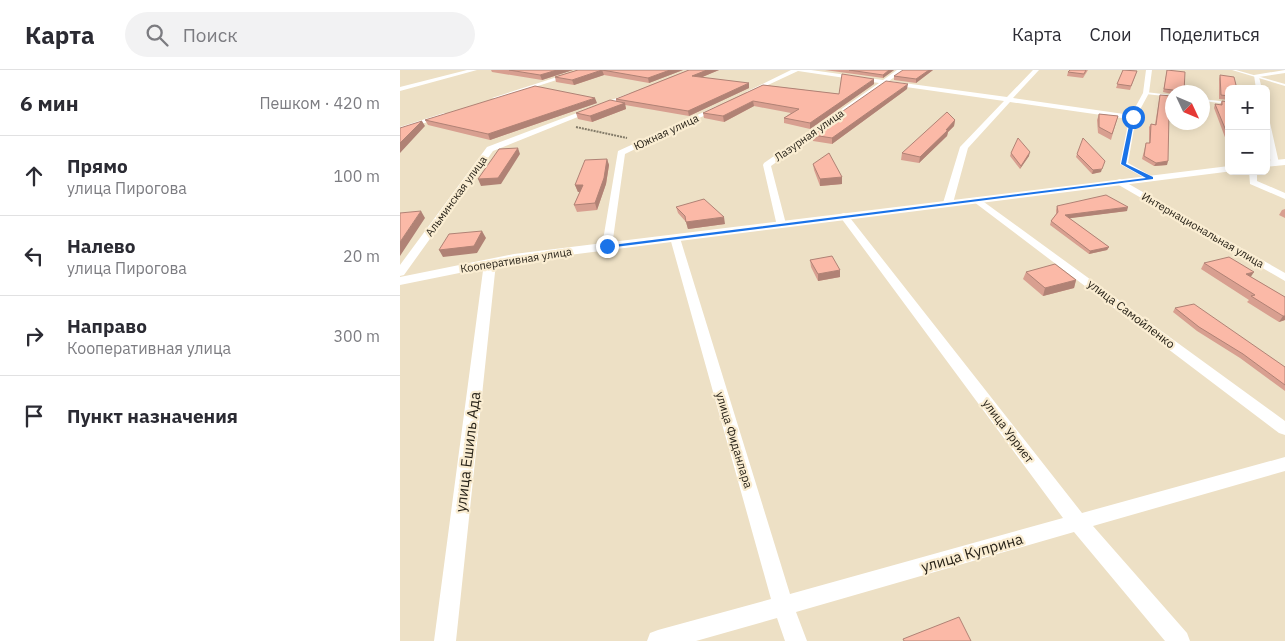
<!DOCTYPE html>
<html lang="ru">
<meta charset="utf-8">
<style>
body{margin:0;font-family:"IBM Plex Sans",sans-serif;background:#f2f2f3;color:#2b2b33}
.controls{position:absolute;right:15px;top:15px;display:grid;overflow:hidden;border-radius:8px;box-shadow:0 2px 12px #0003}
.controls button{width:45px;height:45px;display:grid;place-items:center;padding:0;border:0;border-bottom:1px solid #e1e1e2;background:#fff;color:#2b2b33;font:25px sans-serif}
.compass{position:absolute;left:765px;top:15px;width:45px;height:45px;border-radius:50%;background:#fff;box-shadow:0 2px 12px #0003;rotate:134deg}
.stop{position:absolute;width:15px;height:15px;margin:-11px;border:4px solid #1a73e8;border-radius:50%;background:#fff}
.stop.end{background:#1a73e8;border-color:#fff;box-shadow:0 1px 5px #0008}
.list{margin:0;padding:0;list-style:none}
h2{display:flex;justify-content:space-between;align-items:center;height:65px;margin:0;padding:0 20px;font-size:21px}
h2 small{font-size:16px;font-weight:400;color:#7c7c81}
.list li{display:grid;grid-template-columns:32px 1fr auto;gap:15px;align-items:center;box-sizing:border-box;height:80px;padding:0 20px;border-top:1px solid #e1e1e2}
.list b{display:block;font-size:19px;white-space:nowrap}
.list p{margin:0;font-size:16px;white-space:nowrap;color:#7c7c81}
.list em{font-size:16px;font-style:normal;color:#7c7c81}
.icon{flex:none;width:28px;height:28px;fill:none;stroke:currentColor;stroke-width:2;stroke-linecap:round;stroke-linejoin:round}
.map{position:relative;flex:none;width:885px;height:571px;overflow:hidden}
header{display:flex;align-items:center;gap:30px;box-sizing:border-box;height:70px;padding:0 25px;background:#fff;border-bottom:1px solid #e1e1e2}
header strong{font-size:24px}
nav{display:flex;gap:28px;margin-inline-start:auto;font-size:18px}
.search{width:350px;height:45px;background:#f2f2f3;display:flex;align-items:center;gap:12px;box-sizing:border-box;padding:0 18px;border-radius:28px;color:#7c7c81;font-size:19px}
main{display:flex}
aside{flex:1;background:#fff}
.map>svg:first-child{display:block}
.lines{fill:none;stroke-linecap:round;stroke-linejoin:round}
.path{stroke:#827a68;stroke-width:2;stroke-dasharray:2 1;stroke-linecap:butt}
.service{fill:#fff;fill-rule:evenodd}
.minor{fill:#fff;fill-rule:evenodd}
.tertiary{fill:#fff;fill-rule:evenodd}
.wall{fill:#d89f90}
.shaded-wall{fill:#b08275}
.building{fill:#fbb9a7;stroke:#b08275}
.route{fill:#1a73e8}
.labels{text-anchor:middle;stroke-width:4.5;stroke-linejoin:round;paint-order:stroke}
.far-street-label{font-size:11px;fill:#272218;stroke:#faedd2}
.street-label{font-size:12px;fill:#272218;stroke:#faedd2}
.near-street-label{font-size:15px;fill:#272218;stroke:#faedd2}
</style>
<header>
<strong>Карта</strong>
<div class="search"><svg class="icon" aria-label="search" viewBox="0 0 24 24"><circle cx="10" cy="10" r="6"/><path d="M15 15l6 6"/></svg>Поиск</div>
<nav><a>Карта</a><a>Слои</a><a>Поделиться</a></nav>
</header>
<main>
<aside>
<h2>6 мин<small>Пешком · 420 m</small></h2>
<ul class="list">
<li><svg class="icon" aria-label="ahead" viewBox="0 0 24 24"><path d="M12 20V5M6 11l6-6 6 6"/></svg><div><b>Прямо</b><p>улица Пирогова</p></div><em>100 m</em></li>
<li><svg class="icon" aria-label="left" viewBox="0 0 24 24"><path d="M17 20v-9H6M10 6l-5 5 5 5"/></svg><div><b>Налево</b><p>улица Пирогова</p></div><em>20 m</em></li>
<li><svg class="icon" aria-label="right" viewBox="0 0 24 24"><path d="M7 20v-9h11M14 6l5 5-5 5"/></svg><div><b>Направо</b><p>Кооперативная улица</p></div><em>300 m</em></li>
<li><svg class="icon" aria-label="arrive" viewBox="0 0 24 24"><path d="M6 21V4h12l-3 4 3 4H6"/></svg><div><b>Пункт назначения</b></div></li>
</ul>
</aside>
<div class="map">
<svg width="885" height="571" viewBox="0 0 885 571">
<rect width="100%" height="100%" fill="#ede0c5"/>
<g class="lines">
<path class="path" d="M176,57L227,68"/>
<path class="service" d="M832,0H836L885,14V16Z
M745,22L772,25V27L746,24Z
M802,29L829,32V34L802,31Z"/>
<path class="minor" d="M67,0H77L0,21V17Z
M179,0H188L97,29L92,28Z
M391,0H411L483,10L497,0H504L489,11L607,27L633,0H639L613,28L731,45L743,23L746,0H752L749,23L736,47L728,93L755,108L748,110L720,94L729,49L610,32L568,78L553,133L551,135H545L543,133L560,77L604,31L485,14L371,96L386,154L381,157L377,156L363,95L364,93L479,13L398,1L351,23L346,22Z
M885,0V3L859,7L862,19H856L854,5Z
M230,23L235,24L93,81L4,205L0,206V195L87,77Z
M317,36L322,37L225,84L212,176L207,179L203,178L202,176L218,81Z
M44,43L47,45L46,46L0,61V57Z
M866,51L870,53L879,93L875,95L871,93L866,71Z
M849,101H857V111L885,123V129L850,114Z
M720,109L885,203V211L717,114V110Z
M577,127L885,351V365L879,363L574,132L572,130Z
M444,143L447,144L682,443L885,387V401L693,456L787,563L790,571H765L674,462L396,542L407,571H385L377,548L296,571H247L250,563L258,560L371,529L270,168L271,166L275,165L280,168L390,524L663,448L441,148V144Z
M90,190L96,193L56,571H34L84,193Z"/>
<path class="tertiary" d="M885,89V95L866,97V91Z
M829,96V101H833L114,192L0,215V207L114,184Z"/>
</g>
<path class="wall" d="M91,0H173L142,10L92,2Z
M178,0H283L249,13L204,5L174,15L156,12L155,7Z
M289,0H319L302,7L349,18L289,46L225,35L226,39L192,52L178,49L176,43L216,32V29Z
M425,0H494L483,8Z
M533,0L516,13L494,10V6Z
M688,0L683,8L667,6L668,2Z
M723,0L737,1L730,20L716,18Z
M767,0L784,22H772V24L763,22Z
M820,5L829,19V30L819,29V9Z
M474,14L410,59L384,53V48L391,43L354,36L324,52L304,48L303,43L363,15L439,24Z
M507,19L432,74L413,71V65L423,58V55Z
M760,25L772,26V48H769L767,95L754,96L742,89L746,73H749V57L751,54H755Z
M822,31L829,32V78L814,38L815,34L820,35Z
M197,33L90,70L28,55L25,50Z
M699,44L718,46L711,70L698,63L697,50Z
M555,50L554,56L548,62L547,66L519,93L501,90L502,83Z
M611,83L629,86L620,99L610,86Z
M677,84L701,102L692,104L676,87Z
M207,89L209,95L206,114L197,140L177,142L174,135L180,122H178L175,115Z
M413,94L442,107V114L420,116L414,100Z
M657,136L727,141L669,148L709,177L707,180L689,184L650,155L651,151L656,144V140Z
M276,137L325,154L288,159L286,152L278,143Z
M885,139V148L879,145L882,140Z
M410,190L440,207L418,211L411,197Z
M804,193L851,207L885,227V250L879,252L847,232L849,230L801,199Z
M626,202L676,210L674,218L643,226L623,209Z
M775,238L885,297V321L840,288L797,261L773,242Z"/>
<path class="shaded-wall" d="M157,0H173L142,10L140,5Z
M202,0L204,5L174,15L172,10Z
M270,0H283L249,13L248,8Z
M307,0H319L293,11L292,6Z
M489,0H494L483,8V5Z
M529,0H533L516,13V9Z
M474,9V14L410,59V53Z
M349,13V18L289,46L288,41Z
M508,14L507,19L432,74V68Z
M195,28L197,33L90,70L88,64Z
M353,31L354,36L324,52L323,46Z
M225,33L226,39L192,52L190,46Z
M555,50L554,56L548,62L547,66L519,93L520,87Z
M22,51L25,56L0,83V73Z
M118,78L120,84L101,114L81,116L78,109Z
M630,82L629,86L620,99L621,96Z
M207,89L209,95L206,114L197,140L195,133Z
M768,91L767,95L754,96L756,93Z
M702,99L701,102L692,104L693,100Z
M442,107V114L420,116V109Z
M175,115H183L185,121L178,122Z
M728,137L727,141L664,149L665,145Z
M21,141L25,148L0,186V172Z
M324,147L325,154L288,159L286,152Z
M82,161L86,168L77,183L43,187L39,180Z
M709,177L707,180L689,184L690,181Z
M440,200V207L418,211V204Z
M854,202L850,208L846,204Z
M676,210L674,218L643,226L645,218Z
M883,246H885V250L879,252Z"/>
<path class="building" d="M109,0H157L140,5Z
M178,0H270L248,8L202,0L172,10L155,7Z
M289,0H307L292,6L349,13L288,41L216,29Z
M449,0H489L483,5Z
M503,0H529L516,9L494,6Z
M670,0H686L684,4L668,2Z
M723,0L737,1L731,16L717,14Z
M767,0L785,2L784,22H774L773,20L764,19Z
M442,4L474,9L410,53L384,48L399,39L353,31L323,46L303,43L363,15L439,24Z
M820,5L834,7L837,19H829V26L821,25Z
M486,11L508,14L432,68L413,65L426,56L423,55Z
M135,16L195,28L88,64L25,50Z
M760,25L772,26V45L769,44L768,91L756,93L744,86L746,73H750L751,54L756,55Z
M210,30L225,33L190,46L176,43Z
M822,31L829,32V68L815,34L822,35Z
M547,42L555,50L546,60H548L520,87L502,83Z
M699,44L718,46L712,64L699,57Z
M22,51L0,73V58Z
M618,68L630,82L621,96L611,83Z
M683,68L705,91L702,99L693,100L677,84Z
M118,78L98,108L78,109L99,79Z
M429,83L442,107L420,109L413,94Z
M207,89L204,108L195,133L174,135L183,115H175L185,90Z
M706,125L728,137L665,145L709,177L690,181L651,151L658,142L657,136Z
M304,129L324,147L286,152L285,146L276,137Z
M21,141L0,172V143Z
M82,161L74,176L39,180L49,164Z
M432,186L440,200L418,204L410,190Z
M829,187L854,202L846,204L885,227V246H883L851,226L855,225L804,193Z
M655,194L676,210L645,218L626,202Z
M794,234L885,297V315L843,284L799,257L775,238Z
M559,547L571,571H504L503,569Z"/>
<path class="route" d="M731,46L735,47L726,94L753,107V109L207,178L204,176L746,108L721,94Z"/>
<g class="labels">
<g class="far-street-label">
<text transform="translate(266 62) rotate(-25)" y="4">Южная улица</text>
<text transform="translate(409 65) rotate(-35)" y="4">Лазурная улица</text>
<text transform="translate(56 126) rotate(-54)" y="4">Альминская улица</text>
<text transform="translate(803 160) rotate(30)" y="4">Интернациональная улица</text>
<text transform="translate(116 190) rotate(-9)" y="4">Кооперативная улица</text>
</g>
<g class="street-label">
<text transform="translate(731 244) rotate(37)" y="4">улица Самойленко</text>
<text transform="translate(608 361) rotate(53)" y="4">улица Урриет</text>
<text transform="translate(334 370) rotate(73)" y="4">улица Фиданлара</text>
</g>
<g class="near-street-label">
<text transform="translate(68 382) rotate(-83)" y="5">улица Ешиль Ада</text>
<text transform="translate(572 483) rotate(-16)" y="5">улица Куприна</text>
</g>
</g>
</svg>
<div class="controls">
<button>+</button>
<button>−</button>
</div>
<svg class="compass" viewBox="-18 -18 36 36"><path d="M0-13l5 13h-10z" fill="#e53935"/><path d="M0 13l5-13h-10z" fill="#7c7c81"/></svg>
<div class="stop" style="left:733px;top:47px"></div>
<div class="stop end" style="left:207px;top:176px"></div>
</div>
</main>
